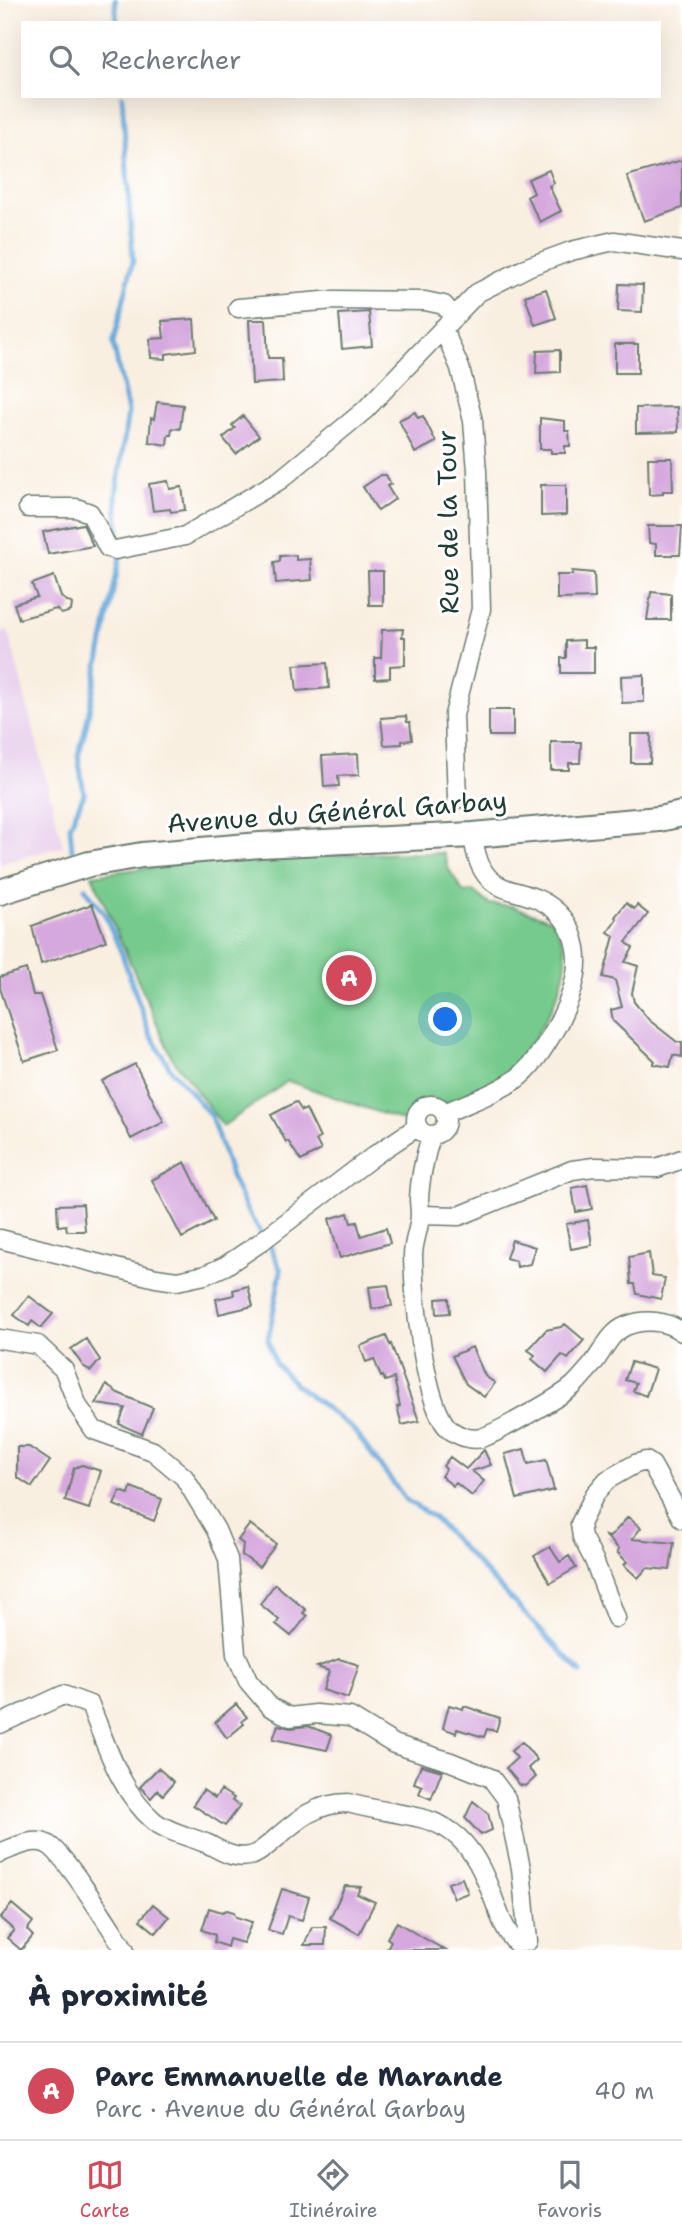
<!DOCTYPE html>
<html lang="fr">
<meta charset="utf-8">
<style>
body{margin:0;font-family:"Shantell Sans",sans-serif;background:#f2f2f3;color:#1f2937}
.you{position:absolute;left:446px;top:1020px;width:24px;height:24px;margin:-18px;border:5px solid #fff;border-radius:50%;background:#1a73e8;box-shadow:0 0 0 10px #1a73e833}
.badge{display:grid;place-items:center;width:46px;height:46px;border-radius:50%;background:#d1495b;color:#fff;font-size:23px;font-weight:700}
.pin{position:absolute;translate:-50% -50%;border:4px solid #fff;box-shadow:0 2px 7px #0006}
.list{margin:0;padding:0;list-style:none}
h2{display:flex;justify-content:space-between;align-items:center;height:91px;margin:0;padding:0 28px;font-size:30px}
h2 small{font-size:23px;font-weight:400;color:#747a83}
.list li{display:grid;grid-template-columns:46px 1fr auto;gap:21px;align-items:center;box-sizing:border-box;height:98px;padding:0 28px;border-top:2px solid #e0e1e3}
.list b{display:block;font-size:26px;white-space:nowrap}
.list p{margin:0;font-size:23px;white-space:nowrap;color:#747a83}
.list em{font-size:23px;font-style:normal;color:#747a83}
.icon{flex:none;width:38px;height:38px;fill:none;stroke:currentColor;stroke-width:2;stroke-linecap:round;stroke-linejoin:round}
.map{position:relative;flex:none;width:682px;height:1950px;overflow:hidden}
.search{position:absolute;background:#fff;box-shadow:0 7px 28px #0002;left:21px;right:21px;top:21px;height:77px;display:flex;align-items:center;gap:18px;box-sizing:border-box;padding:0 24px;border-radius:0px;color:#747a83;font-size:26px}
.sheet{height:189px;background:#fff}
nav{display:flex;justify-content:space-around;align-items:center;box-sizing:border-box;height:98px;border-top:2px solid #e0e1e3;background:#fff;font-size:19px;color:#747a83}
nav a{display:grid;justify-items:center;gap:4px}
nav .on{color:#d1495b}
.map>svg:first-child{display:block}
.built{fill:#e9d2ed}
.green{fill:#76ca8d;stroke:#4a8460;stroke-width:2}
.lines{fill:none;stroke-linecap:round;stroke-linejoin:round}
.stream{stroke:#69aadc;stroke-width:5}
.building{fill:#d6a9de}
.street-casing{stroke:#6b7b70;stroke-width:21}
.secondary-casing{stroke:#6b7b70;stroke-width:28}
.street{stroke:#fff;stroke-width:18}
.secondary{stroke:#fff;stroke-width:24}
.labels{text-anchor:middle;stroke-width:6;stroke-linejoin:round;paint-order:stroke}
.street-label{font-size:26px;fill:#1f3d34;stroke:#fff}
</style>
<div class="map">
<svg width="682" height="1950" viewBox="0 0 682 1950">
<rect width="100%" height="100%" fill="#fff"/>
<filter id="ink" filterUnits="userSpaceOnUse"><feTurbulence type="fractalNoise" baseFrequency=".0143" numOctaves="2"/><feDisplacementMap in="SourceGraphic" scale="14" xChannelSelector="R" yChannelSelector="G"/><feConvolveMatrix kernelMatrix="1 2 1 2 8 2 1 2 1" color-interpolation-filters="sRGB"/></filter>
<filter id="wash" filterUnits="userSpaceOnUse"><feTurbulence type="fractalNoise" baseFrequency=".00686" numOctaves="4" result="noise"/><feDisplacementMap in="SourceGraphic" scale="28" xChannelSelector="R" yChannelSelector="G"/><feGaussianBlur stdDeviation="1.57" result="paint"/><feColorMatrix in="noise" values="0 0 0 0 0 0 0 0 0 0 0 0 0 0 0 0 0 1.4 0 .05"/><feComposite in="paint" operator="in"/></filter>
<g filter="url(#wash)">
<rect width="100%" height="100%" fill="#f9efe0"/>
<path class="built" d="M8,630L63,846L0,864V632Z"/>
<path class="green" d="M444,853L448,868L464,893L473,891L489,904L512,906L552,920C558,931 565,942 566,955C568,989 529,1057 501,1076C471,1095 435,1107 403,1121L288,1081L223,1126L172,1058L92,875L191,862L345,854Z"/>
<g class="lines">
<path class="stream" d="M115,0L117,23
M72,850L70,826L84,794L78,756L85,731L120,557L116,496L128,412L113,343L133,261L122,96
M85,888L105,915L122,954L149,1032L170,1068L211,1116L231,1176L247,1211L272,1250L281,1271L268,1340L275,1363L296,1385L352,1428L406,1500L433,1517L581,1673"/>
</g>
<g id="blocks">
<path class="building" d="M682,160V208L644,221L627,176Z
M549,170L554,183L549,186L561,211L540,222L527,197L534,193L528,179Z
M619,284L643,285L642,312L618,311Z
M546,289L556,318L535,325L525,296Z
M369,312L372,346L342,349L339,314Z
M194,319L196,350L166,354V359L151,358L150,339L164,338L162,321Z
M249,320H266L268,358H282L283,382L252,384Z
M615,344H638V373H615Z
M560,350V372L536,373L537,351Z
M157,402L183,405L180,429L172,428L171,435H168L167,445L149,442L151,418L154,419Z
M677,407L678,432L636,433V408Z
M415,412L418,418L423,416L436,442L415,453L399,420Z
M243,416L259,436L236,454L223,438L235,428L232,425Z
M540,418L565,421V431H569L570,446H565V453H551V449H540Z
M648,458H672L673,491H663V494L649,495Z
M381,475H386L391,484L387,486L395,499L378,511L363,487Z
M168,481L170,489L182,487L185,510L171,512L170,509L153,511L149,484Z
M541,485H566V515L541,516Z
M83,524L93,546L48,554L43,532Z
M648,526H682L680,555H656V544L649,543Z
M296,555V560L310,559L312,580L276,583L274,562L280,561V556Z
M368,571H383V605H369Z
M572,571L594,573L595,598L557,599V575H572Z
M54,576L61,597L72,604L71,611L62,614L56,609L19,619L14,604L37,597L32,584Z
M651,592L671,594V620H647Z
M403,629L402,637H405V665L390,666V678L375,679V658H381L382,630Z
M584,640V647H594V673H561V658H566V641Z
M327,663L329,688L297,691L294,665Z
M644,675V702L622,703L621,676Z
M489,710H513V736H489Z
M406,716L407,722H410L412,740L402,741V744L384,745L381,718Z
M631,734H651L650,763H631Z
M551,742H581L580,763H569V770H551Z
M358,754L359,775L338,776L339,786L324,787L322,756Z
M626,903L634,909L637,905L648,914L626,942L633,948L625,962L638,966L632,993L634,1002L649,1020L677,1042H682V1057L673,1055L670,1067L653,1064L655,1061L613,1021L611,1010L622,1007L615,980L603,977L614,936L608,932L617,919L615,917Z
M92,904L106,941L41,964L32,926Z
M26,969L33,995H40L58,1050L24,1061L0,988V977Z
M135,1064L164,1122L131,1139L102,1081Z
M296,1102L302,1111L306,1109L320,1138L316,1140L321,1150L301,1161L288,1141L286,1142L271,1115Z
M185,1162L214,1221L182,1238L152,1180Z
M587,1185L592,1209L576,1212L572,1188Z
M83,1204L85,1231H67L66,1225L58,1226L57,1205Z
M348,1213L351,1223L357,1222L361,1236L386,1228L390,1243L340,1258L329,1219Z
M588,1220L592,1245L571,1249L566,1224Z
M512,1240L535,1247L530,1264L517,1267L516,1261L506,1258Z
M649,1253L652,1276L665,1278L661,1299L637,1294L635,1284H631L629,1257Z
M388,1285L392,1306L372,1309L369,1287Z
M248,1286L253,1306L219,1314L216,1299L234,1295L233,1290Z
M29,1296L53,1314L41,1328L32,1321L29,1326L14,1315Z
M449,1298L450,1313L437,1314L436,1299Z
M565,1324L584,1340L568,1359L562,1355L547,1372L532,1359L535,1355L528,1350L546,1330L561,1327Z
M386,1336L390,1345L391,1344L419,1421L402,1425L397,1407L400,1406L394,1378L385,1381L383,1376L381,1377L374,1359L366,1362L360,1346Z
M86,1339L100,1360L91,1371L83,1366L71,1349Z
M472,1347L485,1376L495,1383L484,1397L466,1384L452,1356Z
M631,1362L655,1369L646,1396L633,1391L636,1383L625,1380Z
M106,1385L118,1393L153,1408L142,1434L119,1424L125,1408L96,1404Z
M17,1447H29L50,1461L32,1487L17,1477Z
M524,1449L528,1464L546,1460L554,1490L517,1499L505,1454Z
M484,1450L491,1465L472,1471L484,1481L472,1496L456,1483L453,1486L441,1476L446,1469L443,1466L450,1457L466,1469Z
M82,1465L101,1471L89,1509L65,1501L74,1468Z
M131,1487L162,1499L154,1521L114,1505L120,1491L129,1494Z
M628,1517L641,1528L632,1539L674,1543L670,1570L647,1568L638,1578L624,1565L627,1562L617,1552L619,1549L606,1536L610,1537Z
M250,1524L276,1544L259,1567L242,1555L243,1544L238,1540Z
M550,1547L560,1562L569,1556L576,1568L550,1583L534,1556Z
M275,1584L306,1610L303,1613L307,1616L291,1636L276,1624L279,1620L260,1604Z
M339,1659L359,1665L348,1698L323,1690L329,1671L317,1667Z
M236,1704L247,1717L242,1721L244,1724L227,1738L215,1722Z
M449,1705L463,1709L464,1706L500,1718L496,1731L487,1729L484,1737L457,1729L456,1733L443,1728Z
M278,1725L291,1728L308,1726L332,1735L327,1750L273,1739Z
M522,1742L537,1760L528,1768L536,1777L526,1786L520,1785L506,1768L517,1758L511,1751Z
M421,1765L442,1771L431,1799L419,1794L422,1786L414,1783Z
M158,1768L174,1782L163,1795L158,1790L151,1798L140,1787Z
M203,1790L215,1798L221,1790L234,1798L232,1801L240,1806L225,1826L193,1805Z
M473,1801L488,1813L492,1830L481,1835L465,1818Z
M462,1878L468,1893L454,1898L448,1883Z
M345,1886L361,1887L357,1894L375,1902L359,1934L330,1918Z
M282,1889L309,1897L302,1920L288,1916L282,1934L268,1930Z
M12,1904L33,1922L27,1930L33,1936L21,1950L7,1938L14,1930L0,1918Z
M153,1904L169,1917L156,1933L140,1920Z
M209,1908L222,1912L227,1910L234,1912L236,1917L252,1922L243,1943L229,1939L227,1947L214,1942L215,1935L202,1930Z
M397,1922L413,1932L445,1950H386L391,1941L387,1938Z
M312,1927H326L325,1945H304Z"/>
</g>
</g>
<g filter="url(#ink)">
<use href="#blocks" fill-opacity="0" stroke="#6b7b70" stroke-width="2"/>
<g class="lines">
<g class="street-casing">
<path id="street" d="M238,308L335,300L425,301L444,305L454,317
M443,328L460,368L473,421L477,471L481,609L454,715L457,799
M28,508H76L90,513L108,548L115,550L185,536L280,480L365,410L477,293L530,266L571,251L614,241L682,251
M416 1120a15 15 0 1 1 30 0a15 15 0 1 1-30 0Z
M445,1113C467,1103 492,1095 512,1082C539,1065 569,1009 575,979C580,959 576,934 563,918C527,876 481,911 473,835
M431,1136C425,1156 420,1177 419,1198C419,1204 420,1209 420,1214C420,1228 413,1241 413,1256C414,1296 423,1390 444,1423C451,1434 469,1441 481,1438C495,1434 564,1395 574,1385C580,1379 586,1372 592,1365C603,1352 609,1333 626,1326C645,1318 667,1321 682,1332
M420,1215L459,1216L572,1170L594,1167L657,1168L682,1159
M0,1239L156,1278L177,1281L205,1275L225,1266L258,1244L375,1155L417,1127
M0,1339L38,1345L64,1370L78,1406L94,1430L153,1451L184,1477L216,1530L228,1559L236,1654L248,1681L270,1707L290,1717L316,1714L350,1717L394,1744L451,1762L491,1778L506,1798L521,1868L528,1941L516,1943C500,1925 496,1902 486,1880C456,1807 413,1821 348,1803C316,1803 297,1820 274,1840C268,1845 261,1852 253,1855C236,1861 222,1851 208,1844C191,1837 168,1832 154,1821C120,1792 107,1746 90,1705L63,1695L0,1724
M616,1618L594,1560L582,1537L580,1524L595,1494L607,1480L635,1464L646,1461L652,1465L682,1519
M0,1853C13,1848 33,1837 47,1844C64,1852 112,1930 125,1950"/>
</g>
<g class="secondary-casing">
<path id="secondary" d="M0,892L89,864L142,855L260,845L473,835L659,819L682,814"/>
</g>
<use href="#street" class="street"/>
<use href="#secondary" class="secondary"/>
</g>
</g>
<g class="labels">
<g class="street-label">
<text transform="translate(448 522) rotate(-91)" y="9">Rue de la Tour</text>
<text transform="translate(337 812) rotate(-4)" y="9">Avenue du Général Garbay</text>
</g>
</g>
</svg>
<div class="you"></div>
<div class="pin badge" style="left:349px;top:978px">A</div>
<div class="search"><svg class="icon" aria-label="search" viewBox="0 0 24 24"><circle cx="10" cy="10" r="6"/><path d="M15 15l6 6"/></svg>Rechercher</div>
</div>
<section class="sheet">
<h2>À proximité<small></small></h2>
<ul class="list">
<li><span class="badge">A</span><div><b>Parc Emmanuelle de Marande</b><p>Parc · Avenue du Général Garbay</p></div><em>40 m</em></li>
</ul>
</section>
<nav>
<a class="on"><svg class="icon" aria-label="map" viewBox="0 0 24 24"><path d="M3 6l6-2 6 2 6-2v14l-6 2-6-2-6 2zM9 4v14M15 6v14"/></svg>Carte</a>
<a><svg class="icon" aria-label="directions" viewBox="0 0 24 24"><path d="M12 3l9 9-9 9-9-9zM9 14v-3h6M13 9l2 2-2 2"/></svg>Itinéraire</a>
<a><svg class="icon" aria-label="saved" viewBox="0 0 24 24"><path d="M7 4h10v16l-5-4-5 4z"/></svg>Favoris</a>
</nav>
